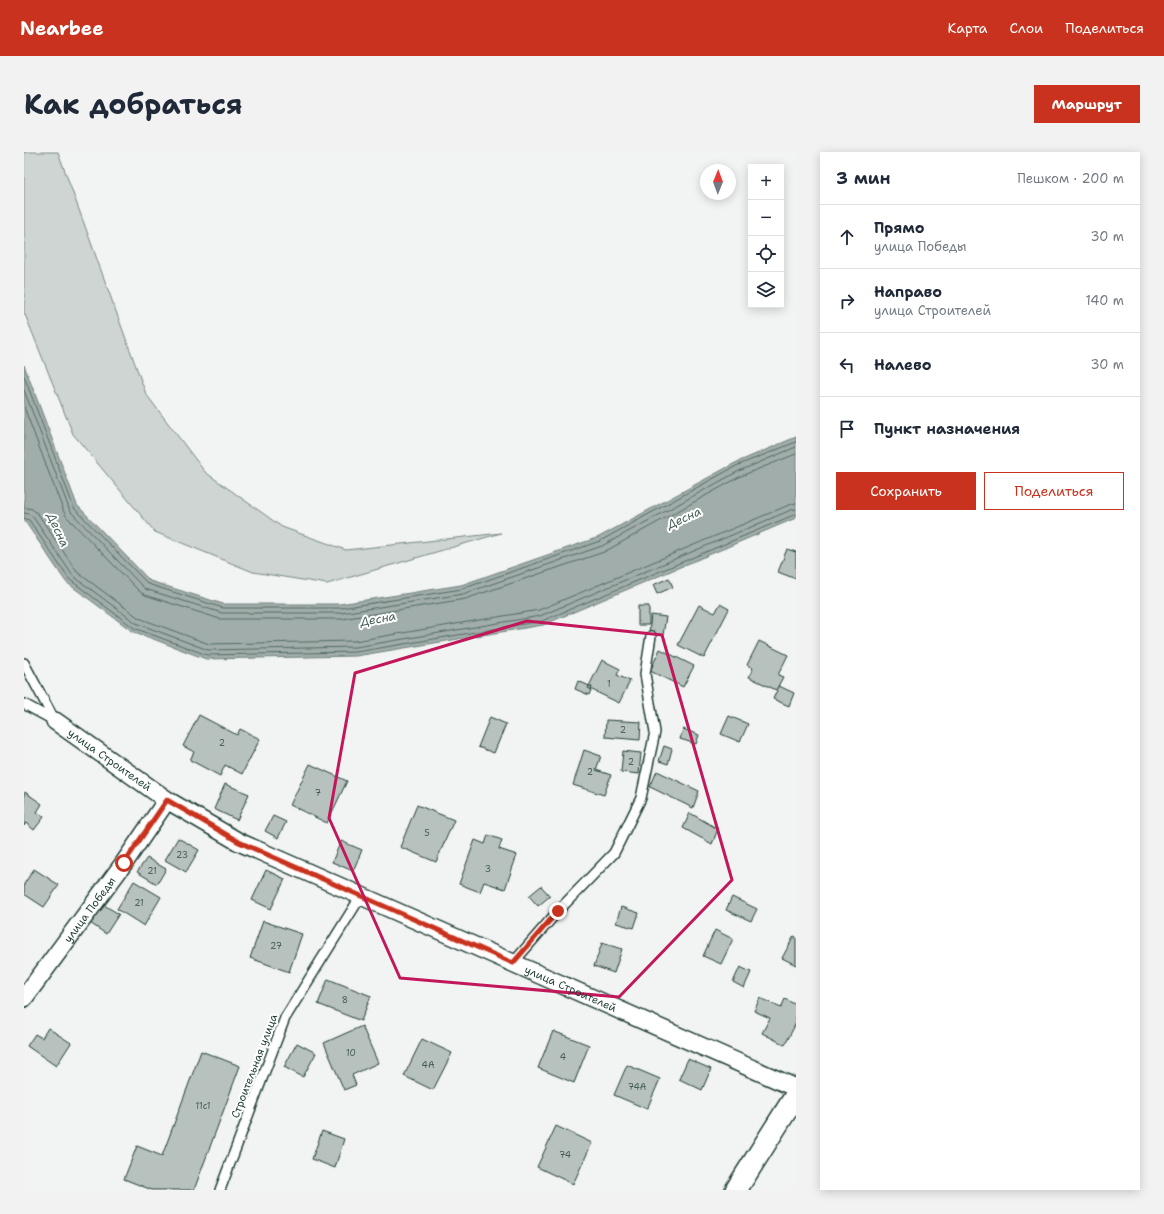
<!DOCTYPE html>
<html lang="ru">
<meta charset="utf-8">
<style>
body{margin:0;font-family:"Shantell Sans",sans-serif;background:#f2f2f3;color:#1f2937}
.controls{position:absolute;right:12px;top:12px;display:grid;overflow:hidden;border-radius:0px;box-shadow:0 2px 10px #0003}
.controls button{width:36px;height:36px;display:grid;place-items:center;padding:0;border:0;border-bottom:1px solid #e0e1e3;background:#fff;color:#1f2937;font:20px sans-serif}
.compass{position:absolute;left:676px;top:12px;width:36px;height:36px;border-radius:50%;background:#fff;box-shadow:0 2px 10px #0003;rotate:1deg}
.stop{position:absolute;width:12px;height:12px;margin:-9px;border:3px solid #c8321e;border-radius:50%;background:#fff}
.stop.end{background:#c8321e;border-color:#fff;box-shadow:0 1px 4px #0008}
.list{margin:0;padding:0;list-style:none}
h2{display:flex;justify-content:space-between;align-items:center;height:52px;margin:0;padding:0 16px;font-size:17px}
h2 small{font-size:13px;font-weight:400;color:#747a83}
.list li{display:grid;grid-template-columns:26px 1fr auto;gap:12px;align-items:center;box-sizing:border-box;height:64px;padding:0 16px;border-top:1px solid #e0e1e3}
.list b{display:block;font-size:15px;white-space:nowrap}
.list p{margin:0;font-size:13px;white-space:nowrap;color:#747a83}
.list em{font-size:13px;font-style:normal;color:#747a83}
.actions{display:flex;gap:8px;padding:12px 16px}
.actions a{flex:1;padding:9px 0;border:1px solid #c8321e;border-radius:0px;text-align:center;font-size:14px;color:#c8321e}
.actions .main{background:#c8321e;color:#fff}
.icon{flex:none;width:22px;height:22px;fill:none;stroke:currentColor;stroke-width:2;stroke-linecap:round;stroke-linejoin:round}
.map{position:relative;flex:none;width:772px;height:1038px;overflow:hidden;border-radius:0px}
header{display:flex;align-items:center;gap:24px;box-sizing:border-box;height:56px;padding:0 20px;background:#c8321e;color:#fff}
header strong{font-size:19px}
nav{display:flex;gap:22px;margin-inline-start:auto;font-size:14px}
.intro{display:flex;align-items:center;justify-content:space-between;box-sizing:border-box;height:96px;padding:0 24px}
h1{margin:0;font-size:28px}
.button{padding:10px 18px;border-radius:0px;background:#c8321e;color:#fff;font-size:14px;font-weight:700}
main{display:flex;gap:24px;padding:0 24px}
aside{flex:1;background:#fff;border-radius:0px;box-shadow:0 2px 10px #0003}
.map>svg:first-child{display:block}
.green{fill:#ced5d3;stroke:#768984}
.water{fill:#a1adaa;stroke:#6d807b}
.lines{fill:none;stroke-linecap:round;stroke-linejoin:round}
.shore{stroke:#536a63;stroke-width:1}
.building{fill:#b7c1bd;stroke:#1f3d34}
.service-casing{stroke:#1f3d34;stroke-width:12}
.minor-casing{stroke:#1f3d34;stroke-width:20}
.tertiary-casing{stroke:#1f3d34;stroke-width:24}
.service{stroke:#fff;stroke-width:9}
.minor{stroke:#fff;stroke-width:17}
.tertiary{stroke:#fff;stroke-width:21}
.route{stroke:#c8321e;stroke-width:5}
.marked{fill:none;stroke:#c2185b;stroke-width:3;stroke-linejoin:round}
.labels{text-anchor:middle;stroke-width:4;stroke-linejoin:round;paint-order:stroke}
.number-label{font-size:9px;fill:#455e56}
.street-label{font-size:11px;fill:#1f3d34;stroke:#fff}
.water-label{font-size:12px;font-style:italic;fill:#465f57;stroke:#fff}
</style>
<header>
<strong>Nearbee</strong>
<nav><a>Карта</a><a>Слои</a><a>Поделиться</a></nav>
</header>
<div class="intro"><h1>Как добраться</h1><a class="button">Маршрут</a></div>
<main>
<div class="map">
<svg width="772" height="1038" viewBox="0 0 772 1038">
<rect width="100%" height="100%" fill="#f2f3f3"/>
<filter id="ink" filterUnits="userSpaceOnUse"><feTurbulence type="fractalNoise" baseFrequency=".025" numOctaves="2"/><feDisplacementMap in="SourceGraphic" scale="8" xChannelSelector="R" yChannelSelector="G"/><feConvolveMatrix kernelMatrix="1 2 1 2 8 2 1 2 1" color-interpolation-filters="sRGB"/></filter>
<g filter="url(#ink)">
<path class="green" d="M0,0H34L122,242L181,320L258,375L322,398L477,381L303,432L229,420L131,380L49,282L0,160Z"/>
<path class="water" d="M0,213L53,353L126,429L199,452H316L437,433L575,385L711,311L772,285V366L519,473L332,504L182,507L108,479L42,430L0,368Z"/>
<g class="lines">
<path class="shore" d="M0,224L50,356L124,432L199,456H317L438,437L576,389L712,314L772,290
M0,238L46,359L121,437L198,461H317L439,442L578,394L715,319L772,295
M0,255L39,358L42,364L115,439L121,443L196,467H318L441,447L580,400L717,324L772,302
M0,355L8,357L14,362L53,420L115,466L185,492L331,489L515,458L765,353L772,351
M0,361L5,362L9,365L49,424L112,471L184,498L332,495L516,464L767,358L772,357
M0,366L5,368L45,427L110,476L183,503L332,500L518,469L772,362"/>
</g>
<path class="building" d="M763,397L772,400V427L754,420Z
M645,426L649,435L633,442L629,433Z
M696,452L705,457L680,506L654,493L675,453L691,461Z
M614,454H625V473H614Z
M627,463L642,465L639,483L625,481Z
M735,489L764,503L754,523L759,525L752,538L725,525L729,516L723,513Z
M636,497L670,514L659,535L626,519Z
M578,508L596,517L593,523L606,529L595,551L564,536Z
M554,529L568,535L565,543L551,537Z
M755,534L770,541L765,554L749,547Z
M175,563L213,583L216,577L236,587L218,622L201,613L196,624L166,608L170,600L159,594Z
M705,564L724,572L716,590L697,582Z
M466,565L482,572L470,601L454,595Z
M582,568L617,570L616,588L581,585Z
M659,577L675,583L672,592L656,587Z
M640,594L648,597L644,612L635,609Z
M560,598L577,604L572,618L587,623L580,643L549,633Z
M599,599L617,601L615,622L597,620Z
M286,612L323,629L303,671L266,653Z
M633,619L675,639L669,656L626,635Z
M201,632L225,642L213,668L190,657Z
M1,640L18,652L13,660L20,665L10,678L2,671L0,674V642Z
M393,653L430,668L412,710L376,695Z
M666,661L694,677L688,692L659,676Z
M249,664L262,670L254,686L241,679Z
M464,683L478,688L475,697L493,703L481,737L460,730L456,740L435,732L451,688L461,692Z
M154,686L175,698L162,720L141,708Z
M317,689L338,698L329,719L308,710Z
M123,706L142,717L133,732L113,720Z
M10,717L35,733L20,755L0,742V732Z
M242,718L261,727L247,757L228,748Z
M110,729L137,745L120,774L93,757Z
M517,734L526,744L514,754L505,744Z
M708,745L733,757L727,769L702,758Z
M78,752L95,762L82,782L66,771Z
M597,755L615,761L610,776L592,771Z
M239,769L278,782L265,820L226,806Z
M691,778L709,787L697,812L679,804Z
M770,784L772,785V813L758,806Z
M578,791L598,797L590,821L570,814Z
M716,815L727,820L720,836L709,830Z
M304,827L347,844L337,869L294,852Z
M736,846L757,856L761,847L772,853V871L761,893L738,881L746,866L730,859Z
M338,874L354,911L328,923L332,933L320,938L300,891Z
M24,876L47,891L32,914L3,894L11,882L18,886Z
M529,879L565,893L550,931L514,916Z
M398,887L428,901L409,938L380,924Z
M273,891L292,901L279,925L260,915Z
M177,899L216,914L170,1038H128L100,1027L113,994L138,1004Z
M664,907L687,917L678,938L655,927Z
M603,913L636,927L623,957L590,943Z
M532,974L568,991L549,1032L513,1015Z
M298,979L320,987L311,1016L288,1007Z"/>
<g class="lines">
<g class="service-casing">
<path id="service" d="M0,511L31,569
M0,552L31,569
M489,811L534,759L590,701L617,646L631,580L621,522L627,484
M196,1038L261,866L337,744"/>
</g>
<g class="minor-casing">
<g id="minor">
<path id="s1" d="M31,569L143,648L215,690L772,936"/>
<path id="s2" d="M0,846L100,711L143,648"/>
</g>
</g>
<g class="tertiary-casing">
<path id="tertiary" d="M712,1038L772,943"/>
</g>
<use href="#service" class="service"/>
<use href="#minor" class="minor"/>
<use href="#tertiary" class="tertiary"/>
</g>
</g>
<g class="lines" filter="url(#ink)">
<path class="route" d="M100,711L143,648L215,690L489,811L534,759"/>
</g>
<path class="marked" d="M503,469L638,483L708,728L595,845L376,826L305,666L331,521Z"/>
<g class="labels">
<g class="number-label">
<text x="585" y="535">1</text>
<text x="599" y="581">2</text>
<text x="198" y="594">2</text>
<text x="607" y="613">2</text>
<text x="566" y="623">2</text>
<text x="294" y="644">7</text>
<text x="403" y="684">5</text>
<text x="158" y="706">23</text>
<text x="464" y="720">3</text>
<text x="128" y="722">21</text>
<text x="115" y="754">21</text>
<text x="252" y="797">27</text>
<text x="321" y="851">8</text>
<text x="327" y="904">10</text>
<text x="539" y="908">4</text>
<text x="404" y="916">4А</text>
<text x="613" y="938">74А</text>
<text x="179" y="957">11с1</text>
<text x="541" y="1006">74</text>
</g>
<g class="street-label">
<text dy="4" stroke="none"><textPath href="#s1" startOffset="67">улица Строителей</textPath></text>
<text dy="4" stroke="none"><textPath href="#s2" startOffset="110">улица Победы</textPath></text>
<text dy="4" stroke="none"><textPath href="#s1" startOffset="583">улица Строителей</textPath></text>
<text transform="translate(230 914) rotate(-69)" y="4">Строительная улица</text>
</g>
<g class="water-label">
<text transform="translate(660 366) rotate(-24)" y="4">Десна</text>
<text transform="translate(34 378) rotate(65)" y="4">Десна</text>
<text transform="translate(354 467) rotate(-10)" y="4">Десна</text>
</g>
</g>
</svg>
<div class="controls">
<button>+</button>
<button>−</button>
<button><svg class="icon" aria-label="locate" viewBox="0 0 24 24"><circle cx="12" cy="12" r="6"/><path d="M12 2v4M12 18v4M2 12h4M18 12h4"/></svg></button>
<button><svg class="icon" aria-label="layers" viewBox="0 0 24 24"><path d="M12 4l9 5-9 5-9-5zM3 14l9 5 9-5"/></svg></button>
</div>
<svg class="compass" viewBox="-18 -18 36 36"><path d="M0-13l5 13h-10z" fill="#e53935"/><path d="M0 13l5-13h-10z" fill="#747a83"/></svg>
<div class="stop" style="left:100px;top:711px"></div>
<div class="stop end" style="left:534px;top:759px"></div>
</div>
<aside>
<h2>3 мин<small>Пешком · 200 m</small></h2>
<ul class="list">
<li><svg class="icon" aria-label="ahead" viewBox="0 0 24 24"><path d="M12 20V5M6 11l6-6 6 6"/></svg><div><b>Прямо</b><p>улица Победы</p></div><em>30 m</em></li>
<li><svg class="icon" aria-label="right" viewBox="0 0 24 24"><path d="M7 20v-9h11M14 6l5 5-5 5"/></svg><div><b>Направо</b><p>улица Строителей</p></div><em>140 m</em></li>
<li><svg class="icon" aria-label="left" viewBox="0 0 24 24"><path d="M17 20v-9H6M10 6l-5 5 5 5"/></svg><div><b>Налево</b></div><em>30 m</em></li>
<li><svg class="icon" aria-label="arrive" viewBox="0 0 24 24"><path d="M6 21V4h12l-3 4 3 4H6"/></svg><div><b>Пункт назначения</b></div></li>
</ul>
<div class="actions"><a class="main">Сохранить</a><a>Поделиться</a></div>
</aside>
</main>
